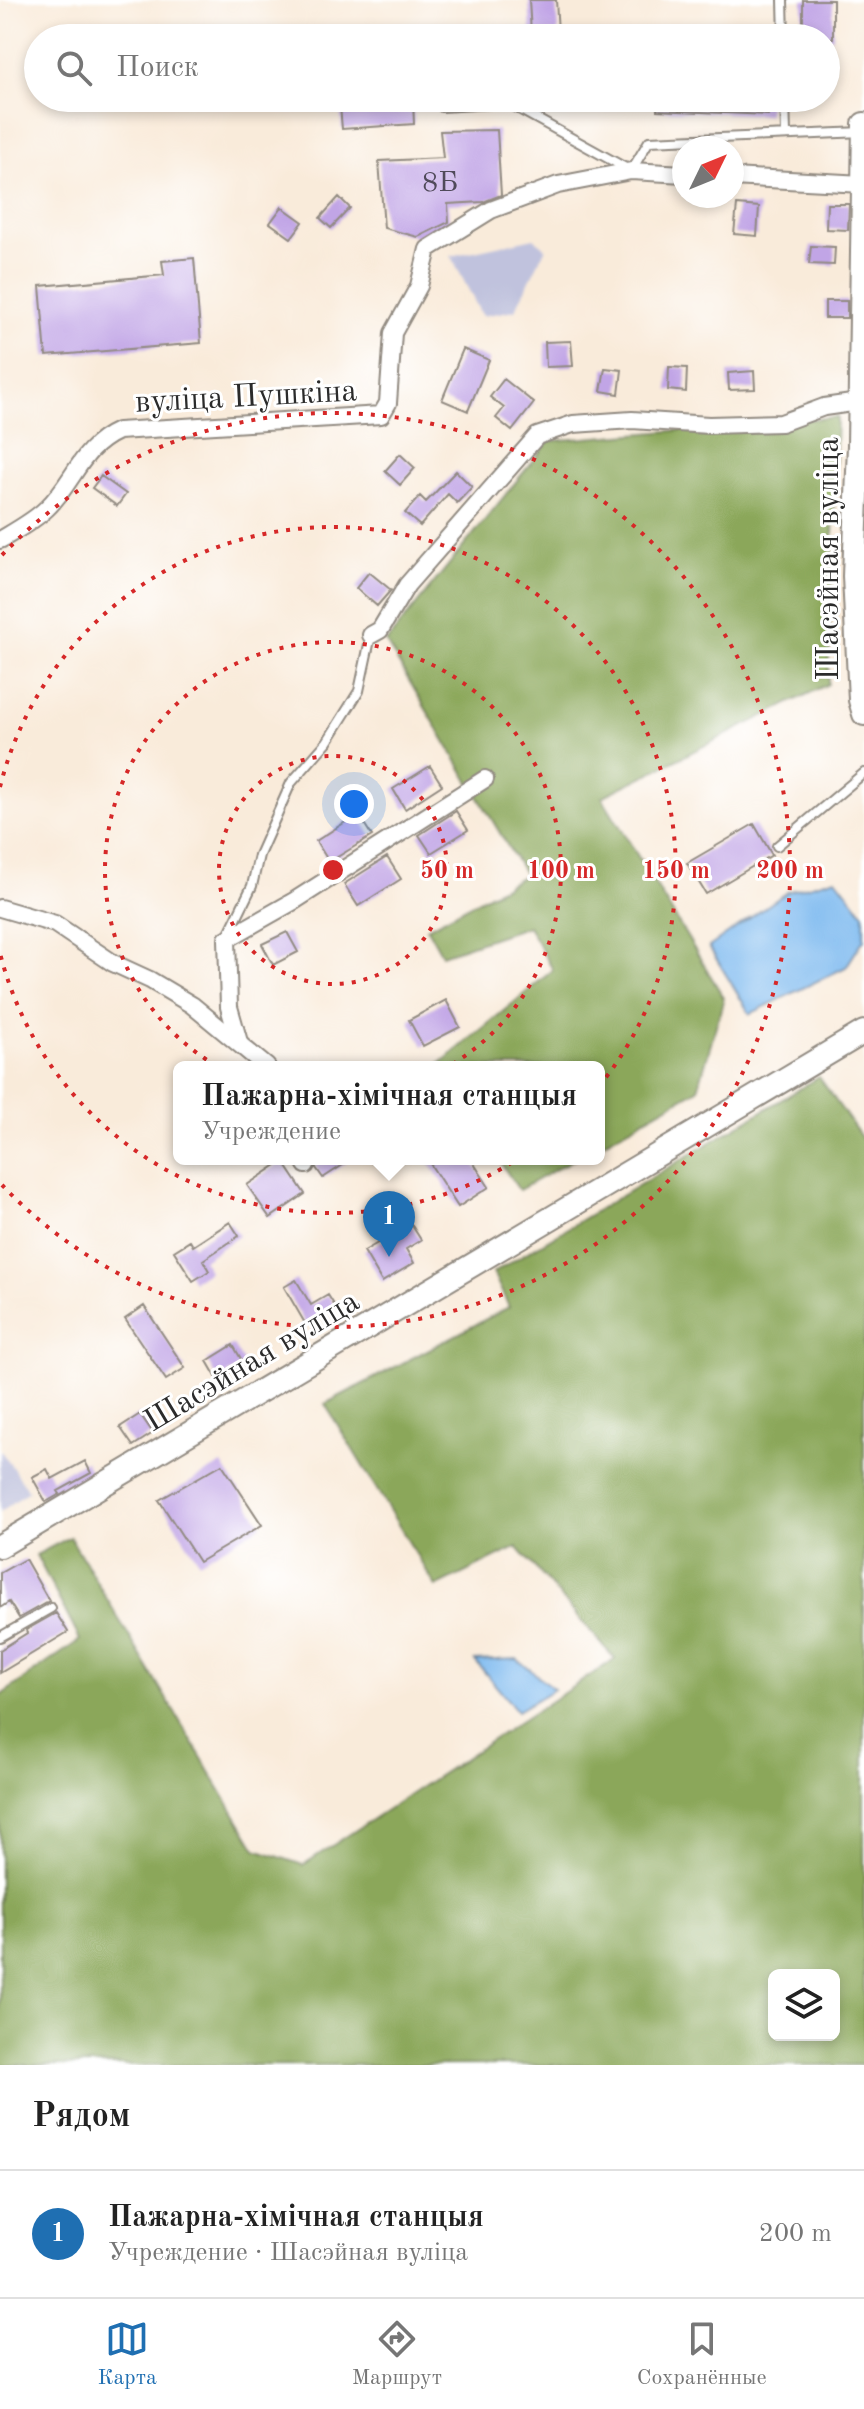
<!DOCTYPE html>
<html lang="ru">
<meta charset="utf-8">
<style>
body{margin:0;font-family:"Old Standard TT",serif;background:#f6f6f6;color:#222}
.controls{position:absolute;right:24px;bottom:24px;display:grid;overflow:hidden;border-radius:12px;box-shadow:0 4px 12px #0003}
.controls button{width:72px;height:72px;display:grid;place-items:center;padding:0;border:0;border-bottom:2px solid #e0e0e0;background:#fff;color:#222;font:40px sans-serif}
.compass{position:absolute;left:672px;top:136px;width:72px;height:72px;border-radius:50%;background:#fff;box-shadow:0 4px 12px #0003;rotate:47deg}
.you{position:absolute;left:354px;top:804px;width:28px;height:28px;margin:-20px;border:6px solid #fff;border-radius:50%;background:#1a73e8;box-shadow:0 0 0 12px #1a73e833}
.badge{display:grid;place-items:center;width:52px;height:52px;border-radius:50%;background:#1f6fb2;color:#fff;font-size:26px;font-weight:700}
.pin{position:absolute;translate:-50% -66px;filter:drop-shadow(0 2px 4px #0008)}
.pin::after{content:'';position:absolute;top:42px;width:28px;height:24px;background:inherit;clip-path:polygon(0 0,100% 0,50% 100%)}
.popup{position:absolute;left:173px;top:1061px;width:432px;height:104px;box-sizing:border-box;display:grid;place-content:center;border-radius:12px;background:#fff;filter:drop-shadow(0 2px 6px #0005);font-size:26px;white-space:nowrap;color:#767676}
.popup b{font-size:30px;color:#222}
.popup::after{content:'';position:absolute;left:50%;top:100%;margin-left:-16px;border:16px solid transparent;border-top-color:#fff}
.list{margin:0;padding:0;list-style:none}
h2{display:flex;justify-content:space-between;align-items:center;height:104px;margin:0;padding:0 32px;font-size:34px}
h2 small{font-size:26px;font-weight:400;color:#767676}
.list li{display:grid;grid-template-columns:52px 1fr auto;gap:24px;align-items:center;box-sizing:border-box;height:128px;padding:0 32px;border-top:2px solid #e0e0e0}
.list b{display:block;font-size:30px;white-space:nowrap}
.list p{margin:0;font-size:26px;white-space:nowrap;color:#767676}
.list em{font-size:26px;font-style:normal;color:#767676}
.icon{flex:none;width:44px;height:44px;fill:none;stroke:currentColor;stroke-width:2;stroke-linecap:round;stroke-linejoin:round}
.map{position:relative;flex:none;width:864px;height:2065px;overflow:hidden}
.search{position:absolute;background:#fff;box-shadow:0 4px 12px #0003;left:24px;right:24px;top:24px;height:88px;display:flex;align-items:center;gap:20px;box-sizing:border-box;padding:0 28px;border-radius:44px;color:#767676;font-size:30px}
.sheet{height:232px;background:#fff}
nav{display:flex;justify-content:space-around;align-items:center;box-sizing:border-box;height:112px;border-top:2px solid #e0e0e0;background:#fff;font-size:22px;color:#767676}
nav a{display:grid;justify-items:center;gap:4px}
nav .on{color:#1f6fb2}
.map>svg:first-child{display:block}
.industrial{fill:#c0c2dd}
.forest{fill:#8ba75a;stroke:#5b6942;stroke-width:2;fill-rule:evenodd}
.water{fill:#7db9ef;stroke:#54728d;stroke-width:2}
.building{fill:#c1a5e6}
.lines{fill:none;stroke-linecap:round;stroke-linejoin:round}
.service-casing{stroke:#928b82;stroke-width:12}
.minor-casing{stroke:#928b82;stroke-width:20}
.secondary-casing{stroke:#928b82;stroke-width:26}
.service{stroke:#fff;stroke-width:8}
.minor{stroke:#fff;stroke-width:16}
.secondary{stroke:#fff;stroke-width:22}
.ring{fill:none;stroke:#d62828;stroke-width:4;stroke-dasharray:4 8}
.labels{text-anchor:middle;stroke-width:6;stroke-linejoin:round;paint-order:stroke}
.number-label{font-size:28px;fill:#504a5a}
.street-label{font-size:32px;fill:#2b2b2b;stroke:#fff}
.centre{fill:#d62828;stroke:#fff;stroke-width:4}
.ring-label{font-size:24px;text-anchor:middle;font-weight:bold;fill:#d62828;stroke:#fff;stroke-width:6;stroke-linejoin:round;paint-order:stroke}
</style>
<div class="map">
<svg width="864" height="2065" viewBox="0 0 864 2065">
<rect width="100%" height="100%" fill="#fff"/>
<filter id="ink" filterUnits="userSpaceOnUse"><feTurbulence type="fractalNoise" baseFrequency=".0125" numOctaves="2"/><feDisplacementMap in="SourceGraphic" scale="16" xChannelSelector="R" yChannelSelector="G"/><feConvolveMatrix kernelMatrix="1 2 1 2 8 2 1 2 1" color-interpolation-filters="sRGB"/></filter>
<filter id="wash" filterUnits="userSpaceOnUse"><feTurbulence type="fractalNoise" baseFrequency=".006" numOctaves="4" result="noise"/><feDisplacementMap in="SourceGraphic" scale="32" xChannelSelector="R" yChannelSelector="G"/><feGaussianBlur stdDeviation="1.8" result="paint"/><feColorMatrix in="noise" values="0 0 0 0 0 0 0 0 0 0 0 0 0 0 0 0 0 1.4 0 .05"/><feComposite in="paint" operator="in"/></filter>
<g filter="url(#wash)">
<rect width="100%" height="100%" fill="#f9ebda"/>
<path class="industrial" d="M534,238L546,248L515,310L482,316L451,256Z
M0,1450L29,1491L0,1512Z"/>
<path class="forest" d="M837,417L828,684L602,797L724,998L698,1089L599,1145V1067H436L553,970L528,926L442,955L427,928L525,875L386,642L549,441Z
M819,1077L864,1141V2065H0V1696L80,1640L36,1555L70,1537L256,1849L303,1865L615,1659L517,1547L436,1587L325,1404L509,1307L493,1273ZM774,1975H834V2035H774Z
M498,1159H574L519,1190Z"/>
<path class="water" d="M836,878L864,914V939L846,967L750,1014L709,947L787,892Z
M517,1659L554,1689L517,1711L475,1661Z"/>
<g id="blocks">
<path class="building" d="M529,0H556L558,32L531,33Z
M803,0H833V38H803Z
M657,98H769L768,115L657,110Z
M413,101L414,124L342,129L340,106Z
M497,130L501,195L483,202L448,204L449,222L418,237L384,228L379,161L443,158L440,131Z
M339,197L350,208L331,228L320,218Z
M827,204H849L848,230L826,229Z
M737,205L759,207L757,236L734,234Z
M282,207L303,222L291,238L270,223Z
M811,246L835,247L834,265L809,264Z
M194,258L201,343L46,356L40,286L164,275L162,261Z
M825,301H847V318H825Z
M571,341L573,366L546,367L545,342Z
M463,349L489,360L468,411L442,400Z
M669,367L687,368L686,392L668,390Z
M605,368L622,370L619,394L601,391Z
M754,371L755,389L729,390L728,373Z
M504,379L534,403L512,431L496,418L504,408L490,397Z
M400,454L415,468L400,485L385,471Z
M456,471L472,487L457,503L448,494L420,526L405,513L420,496L426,502Z
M101,476L126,494L117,506L92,488Z
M369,572L391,590L377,606L356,588Z
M430,766L442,785L405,809L393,789Z
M456,811L468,830L431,853L419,835Z
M358,814L372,836L329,862L316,841Z
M754,824L772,855L706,894L687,863Z
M387,857L401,879L358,906L344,884Z
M287,932L298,952L273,965L262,944Z
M446,1000L460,1027L423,1046L409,1020Z
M315,1159H352L323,1178L316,1168Z
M427,1159H471L489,1187L458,1207Z
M283,1161L305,1194L270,1218L247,1185Z
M230,1222L239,1236L203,1260L209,1271L193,1281L174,1251L190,1241L193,1246Z
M411,1224L421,1240L406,1249L414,1263L382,1282L364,1251Z
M296,1280L311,1305L328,1295L336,1308L306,1325L284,1287Z
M144,1306L185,1368L166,1380L125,1319Z
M233,1345L244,1364L218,1380L207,1361Z
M140,1414L153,1433L133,1446L120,1427Z
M85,1461L91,1473L58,1491L60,1494L46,1502L32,1477L47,1469L52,1479Z
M222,1464L262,1525L199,1562L159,1500Z
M25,1559L49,1601L19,1618L9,1602L0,1608V1573Z
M56,1613L68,1632L0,1673V1650L27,1633L26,1630Z"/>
</g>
</g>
<g filter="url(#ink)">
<use href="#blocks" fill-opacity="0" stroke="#928b82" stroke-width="2"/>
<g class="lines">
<g class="service-casing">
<path id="service" d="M783,0L784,38
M785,98L786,134
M442,107L508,103L631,171L649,141L863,132
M777,846L864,773
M229,933L252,886L259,855L291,783L327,742L359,691L371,635
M0,1637L51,1608"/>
</g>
<g class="minor-casing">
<path id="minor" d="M732,177L863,184
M0,540C15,531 34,521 47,508C75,481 80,448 118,431L381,415L388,403L393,333L419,286L428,249L491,210L558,185L631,171L684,174
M371,635L380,630L407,585L537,436L573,424L632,420L709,425L781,423L824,407L859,402
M0,908L55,924L113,963L150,980L192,1005L267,1067
M239,1042L229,1007L227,939L294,901L485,779
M303,1159L306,1165"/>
</g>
<g class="secondary-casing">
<path id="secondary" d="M864,124L859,445L854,576L860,700L864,714
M0,1546L864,1032"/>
</g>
<use href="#service" class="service"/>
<use href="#minor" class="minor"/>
<use href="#secondary" class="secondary"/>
</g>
</g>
<g class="ring">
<circle cx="333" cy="870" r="114"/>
<circle cx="333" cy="870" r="228"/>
<path d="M0 787A343 343 0 1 1 0 953"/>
<path d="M2 555A457 457 0 1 1 2 1185"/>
</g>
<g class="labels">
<g class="number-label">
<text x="440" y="191">8Б</text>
</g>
<g class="street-label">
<text transform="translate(246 395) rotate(-3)" y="11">вуліца Пушкіна</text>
<text transform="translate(827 559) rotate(-90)" y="11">Шасэйная вуліца</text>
<text transform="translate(251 1360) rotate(-31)" y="11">Шасэйная вуліца</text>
</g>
</g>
<circle cx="333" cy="870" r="12" class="centre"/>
<g class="ring-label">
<text x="447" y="878">50 m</text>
<text x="561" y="878">100 m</text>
<text x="676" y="878">150 m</text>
<text x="790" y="878">200 m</text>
</g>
</svg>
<div class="controls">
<button><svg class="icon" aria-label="layers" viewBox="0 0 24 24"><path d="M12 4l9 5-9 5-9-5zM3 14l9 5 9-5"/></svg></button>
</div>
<svg class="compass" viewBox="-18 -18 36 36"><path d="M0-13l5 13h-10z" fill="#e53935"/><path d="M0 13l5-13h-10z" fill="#767676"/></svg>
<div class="you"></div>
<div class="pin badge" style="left:389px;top:1257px">1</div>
<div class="popup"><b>Пажарна-хімічная станцыя</b>Учреждение</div>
<div class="search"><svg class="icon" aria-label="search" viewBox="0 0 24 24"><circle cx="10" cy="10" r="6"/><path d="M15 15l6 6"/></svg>Поиск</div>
</div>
<section class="sheet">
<h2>Рядом<small></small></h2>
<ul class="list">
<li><span class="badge">1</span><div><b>Пажарна-хімічная станцыя</b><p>Учреждение · Шасэйная вуліца</p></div><em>200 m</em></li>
</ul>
</section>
<nav>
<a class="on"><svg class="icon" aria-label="map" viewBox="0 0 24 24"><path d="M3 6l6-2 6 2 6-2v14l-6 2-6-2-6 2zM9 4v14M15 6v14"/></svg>Карта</a>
<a><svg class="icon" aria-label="directions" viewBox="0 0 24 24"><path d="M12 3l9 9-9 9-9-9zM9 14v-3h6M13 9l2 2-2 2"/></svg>Маршрут</a>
<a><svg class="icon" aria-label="saved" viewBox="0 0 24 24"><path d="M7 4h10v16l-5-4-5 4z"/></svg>Сохранённые</a>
</nav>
